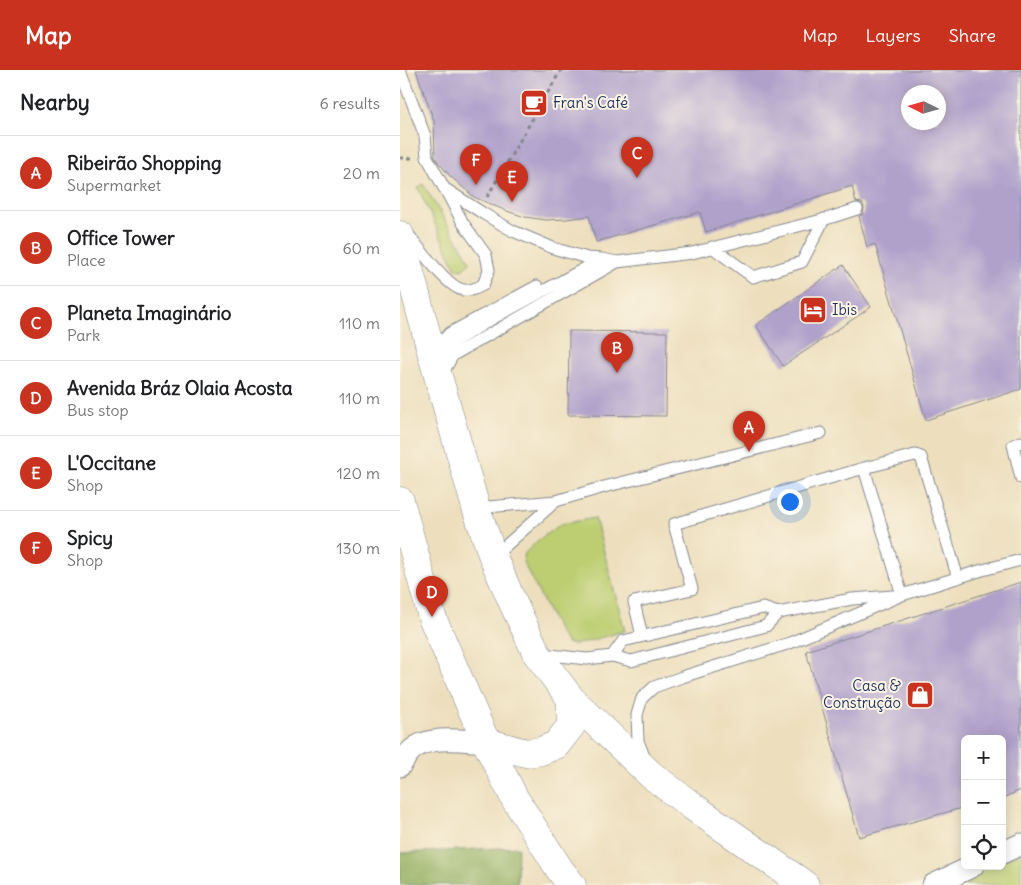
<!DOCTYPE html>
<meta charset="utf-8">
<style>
body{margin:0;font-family:Delius,sans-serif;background:#f2f2f2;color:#202124}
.controls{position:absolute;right:15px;bottom:15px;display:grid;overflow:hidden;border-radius:8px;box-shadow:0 2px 12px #0003}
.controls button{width:45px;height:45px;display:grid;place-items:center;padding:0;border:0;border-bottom:1px solid #e0e0e0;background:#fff;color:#202124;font:25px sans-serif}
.compass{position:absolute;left:501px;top:15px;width:45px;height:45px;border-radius:50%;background:#fff;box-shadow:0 2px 12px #0003;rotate:275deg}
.you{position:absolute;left:389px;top:431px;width:18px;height:18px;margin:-12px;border:4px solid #fff;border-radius:50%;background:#1a73e8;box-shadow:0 0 0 8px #1a73e833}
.badge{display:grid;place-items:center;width:32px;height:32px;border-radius:50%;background:#c8321e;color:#fff;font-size:16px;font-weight:700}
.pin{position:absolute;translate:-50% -41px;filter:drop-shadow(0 1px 2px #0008)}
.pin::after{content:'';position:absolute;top:26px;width:18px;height:15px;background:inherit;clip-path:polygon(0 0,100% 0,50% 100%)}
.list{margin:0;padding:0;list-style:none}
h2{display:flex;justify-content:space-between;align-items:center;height:65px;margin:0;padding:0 20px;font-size:21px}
h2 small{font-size:16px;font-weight:400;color:#757577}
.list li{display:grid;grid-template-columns:32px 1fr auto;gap:15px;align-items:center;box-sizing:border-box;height:75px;padding:0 20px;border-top:1px solid #e0e0e0}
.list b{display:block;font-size:19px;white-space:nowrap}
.list p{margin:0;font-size:16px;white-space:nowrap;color:#757577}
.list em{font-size:16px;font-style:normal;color:#757577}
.icon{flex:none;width:28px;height:28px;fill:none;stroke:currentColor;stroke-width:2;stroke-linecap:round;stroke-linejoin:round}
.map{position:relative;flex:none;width:621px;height:815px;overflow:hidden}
header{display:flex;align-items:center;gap:30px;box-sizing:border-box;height:70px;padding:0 25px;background:#c8321e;color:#fff}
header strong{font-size:24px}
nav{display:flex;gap:28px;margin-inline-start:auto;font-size:18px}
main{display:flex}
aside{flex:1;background:#fff}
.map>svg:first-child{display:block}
.green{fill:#bcce71;stroke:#6c7e68}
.forest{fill:#95b163;stroke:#587060}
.building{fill:#b0a1cb;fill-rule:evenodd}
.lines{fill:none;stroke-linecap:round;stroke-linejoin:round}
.service-casing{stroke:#84878e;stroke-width:13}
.minor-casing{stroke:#84878e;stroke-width:23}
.tertiary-casing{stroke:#84878e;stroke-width:29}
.path{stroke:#84878e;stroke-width:3;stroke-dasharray:4 4;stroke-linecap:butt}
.service{stroke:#fff;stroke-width:11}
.minor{stroke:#fff;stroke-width:21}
.tertiary{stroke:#fff;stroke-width:28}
.labels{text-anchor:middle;stroke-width:4;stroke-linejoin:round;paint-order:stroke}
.poi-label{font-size:15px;fill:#1b2f5e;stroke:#fcf5e5;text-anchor:start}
</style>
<header>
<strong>Map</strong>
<nav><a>Map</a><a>Layers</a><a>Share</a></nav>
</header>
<main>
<aside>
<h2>Nearby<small>6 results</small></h2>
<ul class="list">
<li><span class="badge">A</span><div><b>Ribeirão Shopping</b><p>Supermarket</p></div><em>20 m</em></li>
<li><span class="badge">B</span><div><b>Office Tower</b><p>Place</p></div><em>60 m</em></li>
<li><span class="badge">C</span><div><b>Planeta Imaginário</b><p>Park</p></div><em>110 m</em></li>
<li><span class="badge">D</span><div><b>Avenida Bráz Olaia Acosta</b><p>Bus stop</p></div><em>110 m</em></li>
<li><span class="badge">E</span><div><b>L'Occitane</b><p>Shop</p></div><em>120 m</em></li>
<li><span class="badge">F</span><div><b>Spicy</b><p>Shop</p></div><em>130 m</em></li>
</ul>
</aside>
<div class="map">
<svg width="621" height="815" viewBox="0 0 621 815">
<rect width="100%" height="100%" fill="#fcf5e5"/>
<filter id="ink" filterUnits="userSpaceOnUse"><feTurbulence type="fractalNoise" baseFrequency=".02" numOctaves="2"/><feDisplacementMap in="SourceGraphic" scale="10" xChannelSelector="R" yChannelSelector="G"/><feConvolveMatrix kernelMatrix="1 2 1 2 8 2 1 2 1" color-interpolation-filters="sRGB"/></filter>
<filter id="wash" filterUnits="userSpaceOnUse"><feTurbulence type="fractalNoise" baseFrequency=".0096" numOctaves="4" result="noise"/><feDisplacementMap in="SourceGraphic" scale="20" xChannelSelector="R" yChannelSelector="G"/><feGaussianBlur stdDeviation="1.12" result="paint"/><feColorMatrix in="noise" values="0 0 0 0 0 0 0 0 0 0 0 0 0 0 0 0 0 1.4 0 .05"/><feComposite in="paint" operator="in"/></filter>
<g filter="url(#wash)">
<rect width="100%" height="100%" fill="#eddfbd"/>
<path class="green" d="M23,114L70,191L68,195L62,200L56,199L18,118Z
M195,448L225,561L174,575L167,573L160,564L147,539L123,492L125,483L137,471L161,454Z
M621,782V815H548L590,796H602V791Z"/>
<path class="forest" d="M118,777L117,815H0V783Z"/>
<g id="blocks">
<path class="building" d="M16,0H621V319L526,350L475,174L467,177L459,146L463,144L464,137L462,133L456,132L452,116L306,162L300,142L196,172L189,146L167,149L146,150L125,147L104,140L74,127L50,106L39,93L35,87L34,51ZM508,22H538V52H508Z
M443,195L471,237L383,296L356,255Z
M169,261L267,262L266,346L168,345Z
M621,512V720L602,728V669H565V737L459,767L406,581Z"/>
</g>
</g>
<g filter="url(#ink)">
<use href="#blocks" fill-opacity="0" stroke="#84878e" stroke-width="1"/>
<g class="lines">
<g class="service-casing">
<path id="service" d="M0,0L25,66L27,87L44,118L84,144L113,161L153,178L187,188L202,189L217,192L292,183L426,149L457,139
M7,163C18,176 48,219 64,220C71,221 77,218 83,215L89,200L86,185L63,153L45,119
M312,177L353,207L402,192L424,149
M35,283L37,277L50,263L137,216
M39,291L52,273L90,250L202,189
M44,305L45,299L53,285L217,192
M621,372L613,375L621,408
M464,398L515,385L521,387L558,508
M156,431L204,417L421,363
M76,438L156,431L93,487
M242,566L234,532L292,519L274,454L464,398L502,525
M141,584L187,589L212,586L223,571L363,538L378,543L452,529L493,526
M212,586L231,591L366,556L378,543
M245,689L238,671L237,645L242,628L254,617L282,607L390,573L502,525L579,501L621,490"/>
</g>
<g class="minor-casing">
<path id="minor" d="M0,696C4,691 7,684 12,680C29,664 65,671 86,672
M602,783L621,774
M533,815L573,796"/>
</g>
<g class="tertiary-casing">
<path id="tertiary" d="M0,165L34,292L76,438L93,487L112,531L137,584L171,629L250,704L292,736L405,815
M0,431L32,547L86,672L115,729L160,800L172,815
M86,672L126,683L141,681L156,675L171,656V629"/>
</g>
<path class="path" d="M0,88H12
M87,127L161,0"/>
<use href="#service" class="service"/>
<use href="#minor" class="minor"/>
<use href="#tertiary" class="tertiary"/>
</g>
</g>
<defs>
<g id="cafe-square" transform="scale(1.4375)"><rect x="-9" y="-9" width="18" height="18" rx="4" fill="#c8321e" stroke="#fcf5e5"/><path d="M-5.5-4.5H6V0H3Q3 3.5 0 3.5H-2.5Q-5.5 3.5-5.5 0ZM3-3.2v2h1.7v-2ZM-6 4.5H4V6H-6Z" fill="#fff"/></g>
<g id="hotel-square" transform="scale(1.4375)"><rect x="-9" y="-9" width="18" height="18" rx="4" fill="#c8321e" stroke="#fcf5e5"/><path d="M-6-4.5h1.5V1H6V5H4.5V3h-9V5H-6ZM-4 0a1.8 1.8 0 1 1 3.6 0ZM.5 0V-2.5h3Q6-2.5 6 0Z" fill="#fff"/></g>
<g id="shop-square" transform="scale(1.4375)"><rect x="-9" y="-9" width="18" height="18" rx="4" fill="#c8321e" stroke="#fcf5e5"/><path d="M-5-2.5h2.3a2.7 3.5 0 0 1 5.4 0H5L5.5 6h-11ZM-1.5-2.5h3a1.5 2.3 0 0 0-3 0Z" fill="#fff"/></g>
</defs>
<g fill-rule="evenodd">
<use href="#cafe-square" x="134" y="33"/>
<use href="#hotel-square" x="413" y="240"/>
<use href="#shop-square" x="520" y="625"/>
</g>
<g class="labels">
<g class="poi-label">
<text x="153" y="38">Fran's Café</text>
<text x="432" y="245">Ibis</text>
<text x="501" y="621" text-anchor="end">Casa &amp;<tspan x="501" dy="17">Construção</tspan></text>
</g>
</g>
</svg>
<div class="controls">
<button>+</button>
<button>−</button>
<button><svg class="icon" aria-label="locate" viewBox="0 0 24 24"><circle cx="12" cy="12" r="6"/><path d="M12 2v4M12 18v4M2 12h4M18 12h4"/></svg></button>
</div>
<svg class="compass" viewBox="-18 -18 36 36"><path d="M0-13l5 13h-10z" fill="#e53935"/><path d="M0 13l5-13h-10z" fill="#757577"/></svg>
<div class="you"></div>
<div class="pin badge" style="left:349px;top:382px">A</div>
<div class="pin badge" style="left:217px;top:303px">B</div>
<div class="pin badge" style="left:237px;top:108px">C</div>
<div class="pin badge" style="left:32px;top:547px">D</div>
<div class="pin badge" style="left:112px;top:132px">E</div>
<div class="pin badge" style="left:76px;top:115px">F</div>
</div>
</main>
